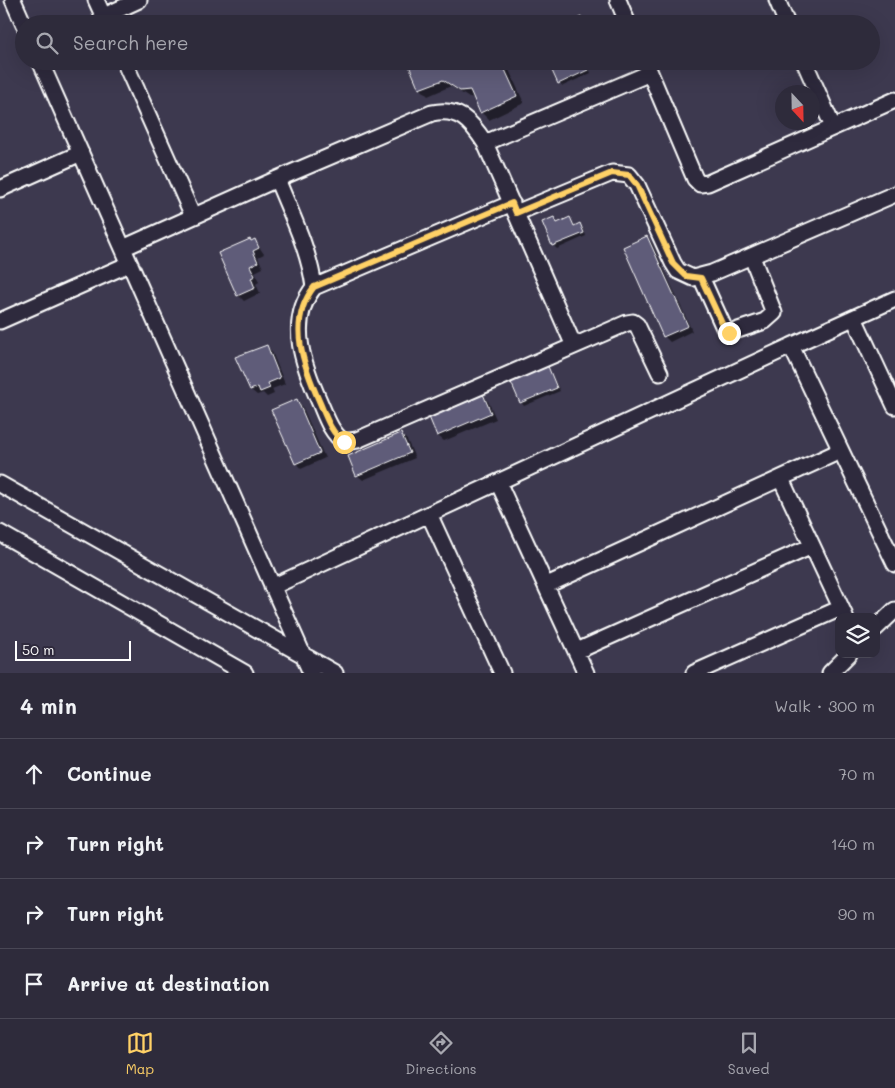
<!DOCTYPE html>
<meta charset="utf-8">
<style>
body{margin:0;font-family:Mali,sans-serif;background:#3a3746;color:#f1f3f6}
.controls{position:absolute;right:15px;bottom:15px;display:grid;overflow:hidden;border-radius:10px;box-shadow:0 5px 20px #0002}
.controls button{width:45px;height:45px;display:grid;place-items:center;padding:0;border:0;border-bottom:1px solid #494755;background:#2e2b3b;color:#f1f3f6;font:25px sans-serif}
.compass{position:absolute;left:775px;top:85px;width:45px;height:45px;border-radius:50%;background:#2e2b3b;box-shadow:0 5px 20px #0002;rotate:158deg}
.scale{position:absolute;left:15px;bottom:12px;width:116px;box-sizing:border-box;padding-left:5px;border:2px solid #fff;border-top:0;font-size:14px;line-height:18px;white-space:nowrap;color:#fff;-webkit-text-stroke:4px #2f2a3d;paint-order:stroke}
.stop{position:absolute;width:15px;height:15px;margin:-11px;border:4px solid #ffd166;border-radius:50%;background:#fff}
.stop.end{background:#ffd166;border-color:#fff;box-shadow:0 1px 5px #0008}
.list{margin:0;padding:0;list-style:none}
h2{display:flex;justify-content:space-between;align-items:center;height:65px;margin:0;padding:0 20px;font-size:21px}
h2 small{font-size:16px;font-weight:400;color:#a7a7af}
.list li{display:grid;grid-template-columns:32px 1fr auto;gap:15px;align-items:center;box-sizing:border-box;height:70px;padding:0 20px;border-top:1px solid #494755}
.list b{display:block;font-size:19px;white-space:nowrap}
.list em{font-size:16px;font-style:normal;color:#a7a7af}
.icon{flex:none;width:28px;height:28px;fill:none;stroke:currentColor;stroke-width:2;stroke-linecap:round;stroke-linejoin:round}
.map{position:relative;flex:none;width:895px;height:673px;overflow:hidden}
.search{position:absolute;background:#2e2b3b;box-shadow:0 5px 20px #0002;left:15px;right:15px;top:15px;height:55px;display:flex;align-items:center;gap:12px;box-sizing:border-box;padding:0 18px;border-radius:28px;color:#a7a7af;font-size:19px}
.sheet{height:345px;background:#2e2b3b}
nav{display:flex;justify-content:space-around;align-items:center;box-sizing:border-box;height:70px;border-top:1px solid #494755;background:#2e2b3b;font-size:14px;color:#a7a7af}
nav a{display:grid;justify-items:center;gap:2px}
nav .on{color:#ffd166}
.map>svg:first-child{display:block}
.shadow{fill:#0007}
.building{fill:#5f5b79;stroke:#fff}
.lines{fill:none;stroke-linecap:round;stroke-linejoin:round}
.minor-casing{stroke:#fff;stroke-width:19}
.minor{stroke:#2f2a3d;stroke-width:15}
.route{stroke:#ffd166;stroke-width:6}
</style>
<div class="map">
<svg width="895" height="673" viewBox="0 0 895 673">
<rect width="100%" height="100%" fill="#3d394f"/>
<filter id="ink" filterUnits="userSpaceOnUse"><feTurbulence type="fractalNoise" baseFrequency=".02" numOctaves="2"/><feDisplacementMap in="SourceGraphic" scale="10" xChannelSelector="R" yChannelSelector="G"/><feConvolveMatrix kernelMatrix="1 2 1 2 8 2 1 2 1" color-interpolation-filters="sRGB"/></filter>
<g filter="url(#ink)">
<path class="shadow" d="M409,61H505L524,103L489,120L481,112L475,97L469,98L451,86L428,96L420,88Z
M553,61H585L591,73L563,86L559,83Z
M554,218L558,224L570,219L575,226L580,225L583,228L586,236L557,249L553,245Z
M647,238L652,243L692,331L670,342L664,336Z
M255,241L264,254L258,257L263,268L255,272L259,282L256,284L260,293L244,301L238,295L252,242Z
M267,346L272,352L285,384L272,389L274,394L267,397L263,393L257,395L251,390L237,358Z
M547,366L560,391L524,406L521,402Z
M482,395L488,401L496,419L444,441L438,436L431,417Z
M296,400L302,406L325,458L301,469L296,463Z
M401,435L407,440L415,458L363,480L357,475Z"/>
<path class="building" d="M581,17L584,24H565Z
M407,61H501L517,96L480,113L470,90L460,91L443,80L419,89Z
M554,61H584L588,70L558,84L549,64Z
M554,217L557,223L570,217L574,226L580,223L584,233L552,246L542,222Z
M647,236L688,326L663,337L623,247Z
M250,239L251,241L255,239L259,248L253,251L258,262L250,266L255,276L251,278L255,288L237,296L218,253Z
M267,345L280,378L268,383L270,388L260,392L258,387L250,390L235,357Z
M547,364L557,388L520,403L510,380Z
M483,394L491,413L437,436L429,417Z
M297,399L320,453L295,464L271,410Z
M401,433L410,453L356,476L348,456Z"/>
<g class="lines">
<g class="minor-casing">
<path id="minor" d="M13,0L24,25
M96,0L107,24
M618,0L628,24
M777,0L787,24
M104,16L139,0
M40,61L311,673
M124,61L193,216
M645,61L695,179L700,184L708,183L895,100
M804,61L833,127
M485,143L650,73
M277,179C291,214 309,249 314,287C286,322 304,367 320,403C326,417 331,433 344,442L357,440L627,323L633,322L637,325L660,373
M0,189L81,153
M516,213L612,173L629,175L637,185L673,263L678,271L693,278L712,273L895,194
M123,248L277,179L432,113C458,107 471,121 485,143L574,346
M701,277L725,330L729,333L765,321L774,313L752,257
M314,287L512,203
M854,318L895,406
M0,321L129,264
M791,346L895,299
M781,479L845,616
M498,482L586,673
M0,484L335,673
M429,514L502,673
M0,533L245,673
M547,585L840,451
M272,587L791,346L895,564
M876,628L895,610
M577,651L812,546
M694,673L841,608
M830,673L849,654"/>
</g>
<use href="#minor" class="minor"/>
</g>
</g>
<g class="lines" filter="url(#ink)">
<path class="route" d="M344,442C331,433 326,417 320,403C304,367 286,322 314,287L512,203L516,213L612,173L629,175L637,185L673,263L686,276L701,278L725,330L729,333"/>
</g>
</svg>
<div class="controls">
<button><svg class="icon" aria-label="layers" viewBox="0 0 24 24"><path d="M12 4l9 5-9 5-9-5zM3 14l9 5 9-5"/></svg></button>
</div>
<svg class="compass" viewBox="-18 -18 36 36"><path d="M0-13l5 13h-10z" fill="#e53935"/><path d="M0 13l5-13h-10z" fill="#a7a7af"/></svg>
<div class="scale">50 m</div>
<div class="stop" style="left:344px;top:442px"></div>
<div class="stop end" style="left:729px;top:333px"></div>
<div class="search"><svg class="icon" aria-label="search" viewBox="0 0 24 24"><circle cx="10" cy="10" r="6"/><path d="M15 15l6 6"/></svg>Search here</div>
</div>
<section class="sheet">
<h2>4 min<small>Walk · 300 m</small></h2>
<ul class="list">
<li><svg class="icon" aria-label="ahead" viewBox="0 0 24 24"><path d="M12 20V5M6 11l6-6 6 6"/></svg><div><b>Continue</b></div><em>70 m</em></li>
<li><svg class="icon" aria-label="right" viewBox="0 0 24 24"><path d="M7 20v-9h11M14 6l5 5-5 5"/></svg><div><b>Turn right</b></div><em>140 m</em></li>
<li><svg class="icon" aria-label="right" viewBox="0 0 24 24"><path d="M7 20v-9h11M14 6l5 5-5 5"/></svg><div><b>Turn right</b></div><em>90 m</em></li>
<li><svg class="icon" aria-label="arrive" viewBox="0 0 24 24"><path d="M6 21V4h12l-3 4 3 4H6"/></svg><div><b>Arrive at destination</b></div></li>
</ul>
</section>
<nav>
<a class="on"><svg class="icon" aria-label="map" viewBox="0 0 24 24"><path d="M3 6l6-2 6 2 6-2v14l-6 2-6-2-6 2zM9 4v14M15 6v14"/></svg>Map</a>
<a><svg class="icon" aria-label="directions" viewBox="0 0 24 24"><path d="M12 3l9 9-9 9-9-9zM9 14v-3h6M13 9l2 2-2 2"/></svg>Directions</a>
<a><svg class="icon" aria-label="saved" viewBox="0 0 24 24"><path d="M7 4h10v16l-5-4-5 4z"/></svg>Saved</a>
</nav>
